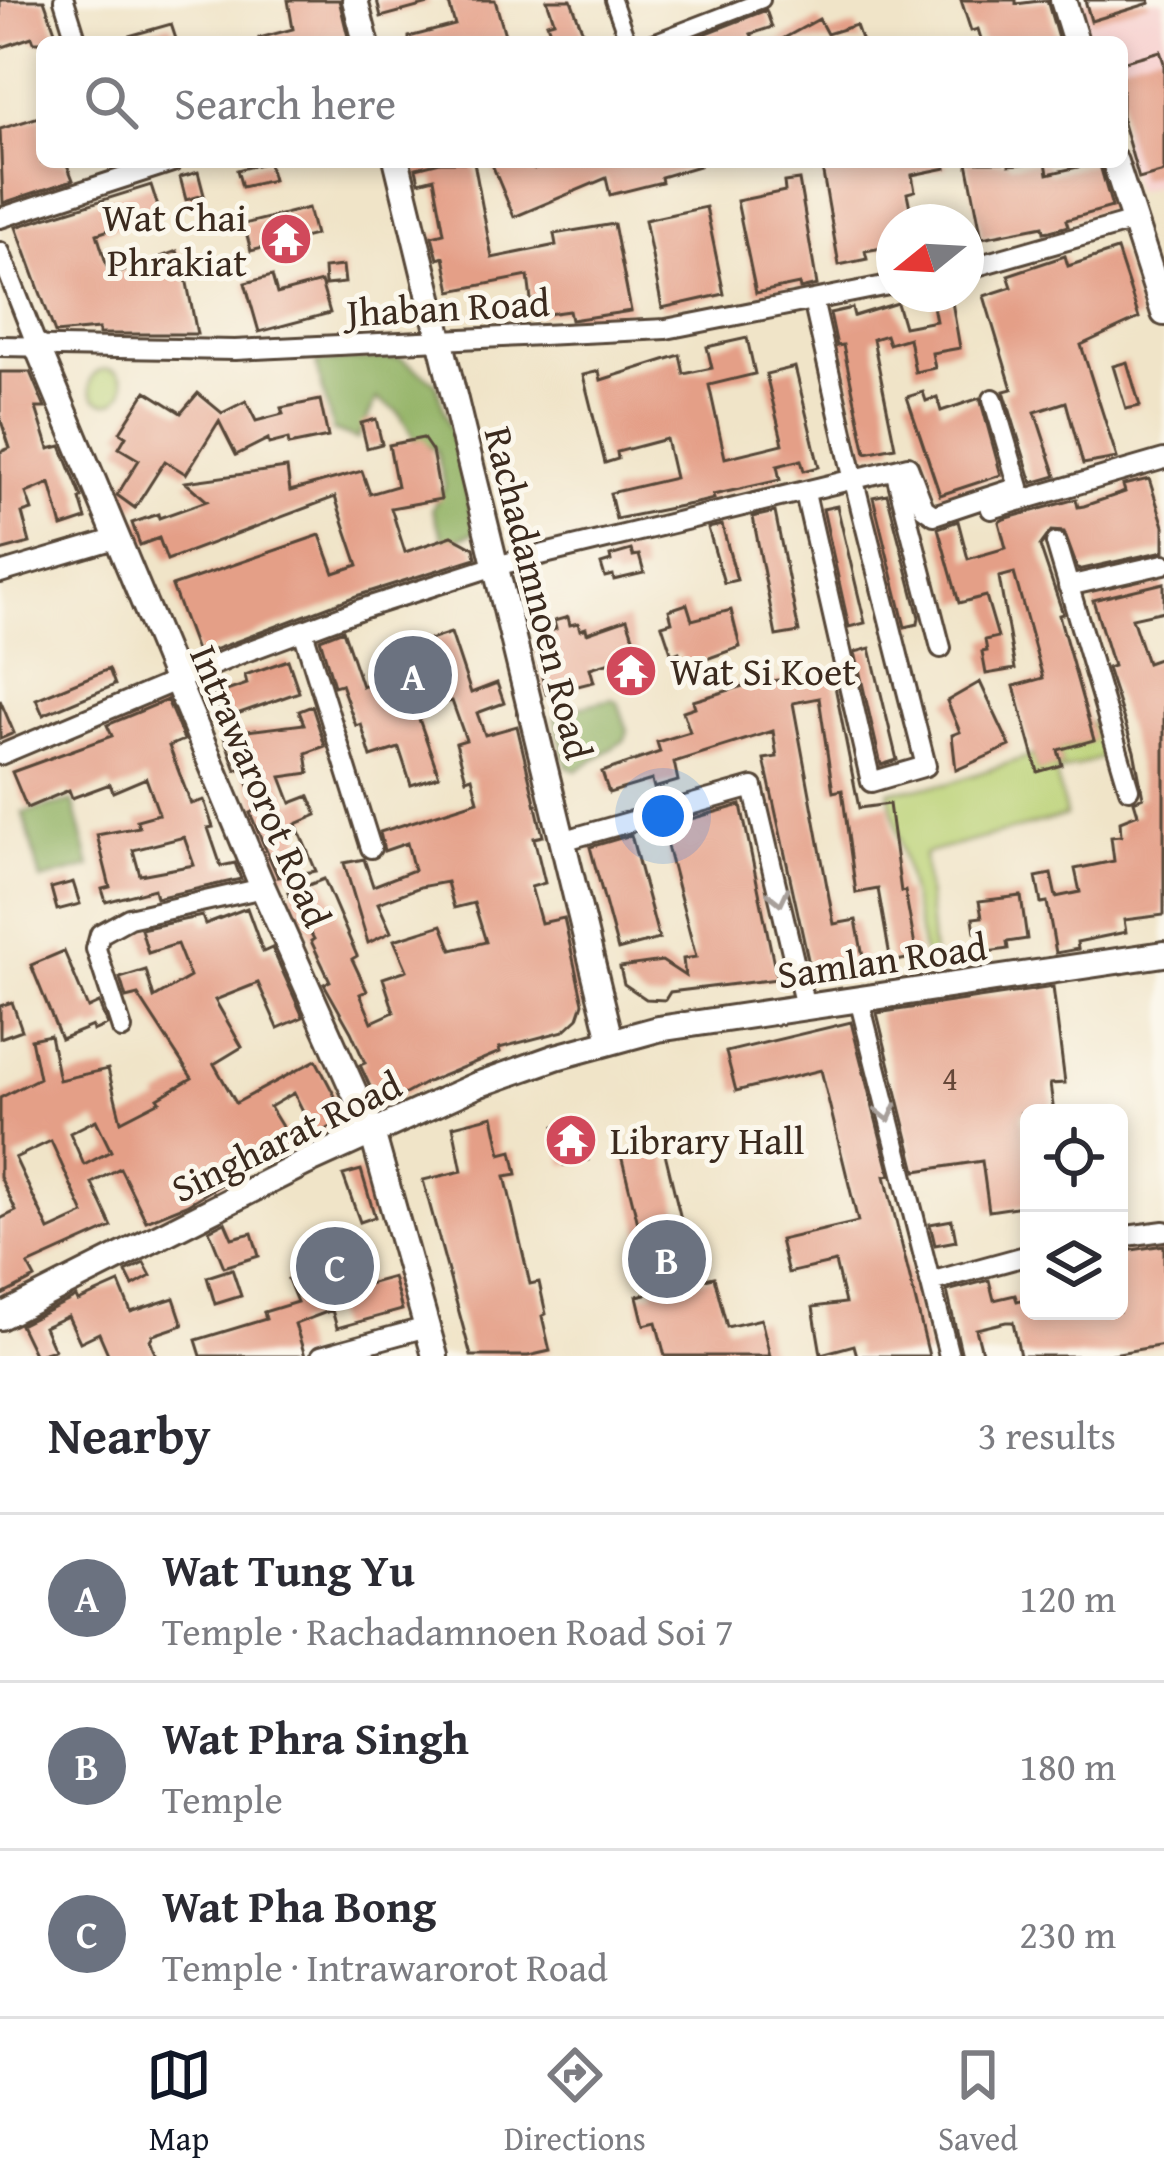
<!DOCTYPE html>
<meta charset="utf-8">
<style>
body{margin:0;font-family:"Gentium Book Plus",serif;background:#f2f2f3;color:#2b2b33}
.controls{position:absolute;right:36px;bottom:36px;display:grid;overflow:hidden;border-radius:18px;box-shadow:0 6px 18px #0003}
.controls button{width:108px;height:108px;display:grid;place-items:center;padding:0;border:0;border-bottom:3px solid #e1e1e2;background:#fff;color:#2b2b33;font:60px sans-serif}
.compass{position:absolute;left:876px;top:204px;width:108px;height:108px;border-radius:50%;background:#fff;box-shadow:0 6px 18px #0003;rotate:252deg}
.you{position:absolute;left:663px;top:816px;width:42px;height:42px;margin:-30px;border:9px solid #fff;border-radius:50%;background:#1a73e8;box-shadow:0 0 0 18px #1a73e833}
.badge{display:grid;place-items:center;width:78px;height:78px;border-radius:50%;background:#111827;color:#fff;font-size:39px;font-weight:700}
.pin{position:absolute;translate:-50% -50%;border:6px solid #fff;box-shadow:0 3px 12px #0006}
.list{margin:0;padding:0;list-style:none}
h2{display:flex;justify-content:space-between;align-items:center;height:156px;margin:0;padding:0 48px;font-size:51px}
h2 small{font-size:39px;font-weight:400;color:#7c7c81}
.list li{display:grid;grid-template-columns:78px 1fr auto;gap:36px;align-items:center;box-sizing:border-box;height:168px;padding:0 48px;border-top:3px solid #e1e1e2}
.list b{display:block;font-size:45px;white-space:nowrap}
.list p{margin:0;font-size:39px;white-space:nowrap;color:#7c7c81}
.list em{font-size:39px;font-style:normal;color:#7c7c81}
.icon{flex:none;width:66px;height:66px;fill:none;stroke:currentColor;stroke-width:2;stroke-linecap:round;stroke-linejoin:round}
.map{position:relative;flex:none;width:1164px;height:1356px;overflow:hidden}
.search{position:absolute;background:#fff;box-shadow:0 6px 18px #0003;left:36px;right:36px;top:36px;height:132px;display:flex;align-items:center;gap:30px;box-sizing:border-box;padding:0 42px;border-radius:18px;color:#7c7c81;font-size:45px}
.sheet{height:660px;background:#fff}
nav{display:flex;justify-content:space-around;align-items:center;box-sizing:border-box;height:168px;border-top:3px solid #e1e1e2;background:#fff;font-size:33px;color:#7c7c81}
nav a{display:grid;justify-items:center;gap:6px}
nav .on{color:#111827}
.map>svg:first-child{display:block}
.built{fill:#f7d0cf}
.green{fill:#bbd277;stroke:#7b7e4a;stroke-width:3}
.forest{fill:#94b468;stroke:#686f43;stroke-width:3}
.building{fill:#e49f87;fill-rule:evenodd}
.lines{fill:none;stroke-linecap:round;stroke-linejoin:round}
.pedestrian-casing{stroke:#564638;stroke-width:20}
.minor-casing{stroke:#564638;stroke-width:24}
.tertiary-casing{stroke:#564638;stroke-width:30}
.pedestrian{stroke:#fff;stroke-width:14}
.minor{stroke:#fff;stroke-width:18}
.tertiary{stroke:#fff;stroke-width:24}
.oneway{stroke:#a79f9a}
.labels{text-anchor:middle;stroke-width:10;stroke-linejoin:round;paint-order:stroke}
.number-label{font-size:33px;fill:#654738}
.poi-label{font-size:39px;fill:#3b2a1e;stroke:#fbf7ec;text-anchor:start}
.street-label{font-size:39px;fill:#3b2a1e;stroke:#fbf7ec}
</style>
<div class="map">
<svg width="1164" height="1356" viewBox="0 0 1164 1356">
<rect width="100%" height="100%" fill="#fbf7ec"/>
<filter id="ink" filterUnits="userSpaceOnUse"><feTurbulence type="fractalNoise" baseFrequency=".00833" numOctaves="2"/><feDisplacementMap in="SourceGraphic" scale="24" xChannelSelector="R" yChannelSelector="G"/><feConvolveMatrix kernelMatrix="1 2 1 2 8 2 1 2 1" color-interpolation-filters="sRGB"/></filter>
<filter id="wash" filterUnits="userSpaceOnUse"><feTurbulence type="fractalNoise" baseFrequency=".004" numOctaves="4" result="noise"/><feDisplacementMap in="SourceGraphic" scale="48" xChannelSelector="R" yChannelSelector="G"/><feGaussianBlur stdDeviation="2.7" result="paint"/><feColorMatrix in="noise" values="0 0 0 0 0 0 0 0 0 0 0 0 0 0 0 0 0 1.4 0 .05"/><feComposite in="paint" operator="in"/></filter>
<g filter="url(#wash)">
<rect width="100%" height="100%" fill="#f0e4c8"/>
<path class="built" d="M1072,0H1164V183L1135,191L1122,152V42H1086Z"/>
<path class="green" d="M90 386a17 17 0 1 1 34 0a17 17 0 1 1-34 0Z
M1089,722L1101,727L1109,755L1056,773L1066,816L924,854L934,969H927L889,791L947,784L1033,755L1038,771L1062,765L1052,728L1063,749L1093,740Z"/>
<path class="forest" d="M400,358L435,382L454,440L476,532L445,544L432,509L445,486L436,449L416,442L398,412L377,399L357,439L333,430L316,362Z
M612,699L618,702L628,731L625,740L576,771L567,766L555,718L561,711Z
M73,801L90,867L41,880L23,813Z"/>
<g id="blocks">
<path class="building" d="M0,0H44L59,42H34L32,37L0,48Z
M288,0H339L348,37L329,42H260L259,38L293,29Z
M377,0H428L429,4L381,17Z
M448,0H495L507,42H409V37L455,25Z
M547,0H571L584,35L554,42L547,23L554,21Z
M961,0H1016V4L1047,0L1059,42H982L978,29L971,31Z
M1085,0H1149L1150,3L1091,21Z
M766,10L772,27L751,34L753,38L741,42H684Z
M819,19L827,34L856,25L862,42H777Z
M171,24L177,42H122V38Z
M1160,51L1164,63V172L1139,179L1122,120V62Z
M42,116V162H66L73,180L3,203L0,129Z
M268,162L273,180L242,187L237,170Z
M440,162H474L492,258L556,245L554,234L614,224L631,311L571,320L569,311L533,316L528,276L451,291L444,257L438,259L432,236L444,233L434,178L419,182L416,168Z
M491,162H531L534,169L550,162H698L699,166L661,177L662,182L610,195L606,178L514,217Z
M821,162H945L946,168L912,175L915,191L907,193L913,222H894V246L865,251L867,259L839,265Z
M967,162H1008L1009,165L1046,162L1048,174L1099,162L1112,207L1066,220L1068,226L1050,231L1044,232L1043,226L982,238Z
M198,172L204,195L186,200L180,177Z
M799,180L817,285L800,289L799,284L756,293L737,201L785,191L784,182Z
M151,185L160,213L97,234L110,276L177,251L187,283L197,334H99V329L55,333L16,227Z
M706,207L724,294L662,308L645,220Z
M308,208L315,235L251,251L244,224Z
M1117,250L1139,318L1081,345L1117,458L1083,464L1066,402L1035,412L1056,476L1032,483L1004,391L1012,389L984,296L1012,287L1008,275L1065,256L1068,266Z
M343,266L345,283L325,285L324,268Z
M272,276L277,294L321,282L330,313L259,332L245,283Z
M952,302L960,348L932,353L935,368L915,372L909,338L889,344L886,335L873,339L895,447L866,453L843,345L837,346L830,313L852,308L854,316L897,303L904,327L936,321L933,306Z
M747,338L755,374L709,385L725,458L783,444L766,374L795,367L819,467L804,471L801,460L777,466L780,480L713,495L714,499L701,502L616,519L610,493L675,478L666,439L617,452L618,459L605,463L583,375L599,371L601,380L680,355L684,374L712,368L707,347Z
M1127,362L1140,406L1126,409L1113,366Z
M0,372H30L45,408H36L49,449L61,446L82,498L80,499L86,519L62,527L50,483L26,493L32,510L22,513L30,543L0,551V452L10,448L0,418Z
M146,391L181,413L198,393L222,413L246,401L256,421L283,414L281,408L320,400L328,437L289,445L288,439L269,444L268,439L236,455L219,421L186,474L165,461L135,508L117,495L139,460L119,448L126,436L120,432Z
M923,392L926,401L937,397L941,411L980,398L1001,475L940,495L907,397Z
M376,419L382,444L367,448L361,423Z
M423,438L432,451L441,499L391,508L405,552L452,536L474,548L476,558L356,596L198,656L172,586L320,535L334,573L358,565L335,497L167,560L159,538L140,545L132,523L158,514L159,518L207,501L185,482L287,468L290,491L362,471L370,494L397,486L389,445Z
M1149,479L1164,526V551L1078,570L1064,532L1051,531L1040,546L1063,614L1059,615L1094,740L1058,750L1062,765L1038,772L1014,686L1043,678L1014,573L999,577L1015,669L986,674L982,652L987,651L985,640L998,637L986,596L959,603L938,528L958,521L968,559L1006,548L999,522L1004,519L1076,499L1078,507L1084,506L1125,492L1123,485Z
M887,494L919,617L918,624L905,627L873,497Z
M837,506L865,623L849,627L823,509Z
M775,512L799,632L776,636L753,517Z
M722,525L737,580L724,583L708,528Z
M631,550L633,556L639,555L644,573L614,580L613,575L605,577L601,564L611,561L610,556Z
M1164,583V611L1132,618L1147,663L1164,657V915L1124,920L1126,932L1077,942L1078,949L1056,953L1047,902L1041,903L1036,877L1051,874L1056,897L1080,892L1075,869L1114,861L1111,837L1121,836L1120,821L1138,814L1134,801L1143,797L1134,751L1107,668L1113,666L1093,600Z
M687,604L692,620L731,610L740,647L684,667L679,652L672,655L662,625L672,622L669,610Z
M568,617L570,625L578,623L580,630L586,628L587,633L627,619L644,669L625,675L620,659L590,668L594,682L546,694L535,646L552,642L550,631L556,629L554,621Z
M343,630L362,686L375,681L381,698L421,684L417,671L431,666L423,642L451,633L471,693L497,683L504,703L477,713L485,735L517,726L543,836L534,838L545,883L531,887L541,923L564,918L583,1003L578,1018L564,1031L499,1048L500,1052L427,1082L380,1108L360,1065L365,1063L351,1032L324,984L330,981L311,941L314,939L288,893L324,879L357,956L352,959L367,991L360,994L372,1022L394,1012L383,978L407,970L394,940L442,925L452,950L486,942L474,903L454,908L447,882L420,887L378,903L391,932L368,943L344,863L364,859L373,886L414,870L407,843L384,851L380,832L478,801L472,777L466,779L456,743L466,740L452,701L444,703L440,691L412,699L439,776L411,785L399,748L371,757L361,724L356,726L341,684L334,686L320,639Z
M870,648L897,760L881,765L855,652Z
M288,660L299,692L223,719L215,695L247,684L245,675Z
M109,669L115,685L43,715L36,699Z
M832,671L859,808L889,804L901,892L905,891L917,957L891,962L878,889L856,893L842,790L833,792L819,698L793,703L834,924L856,920L866,973L849,976L848,968L811,973L764,759L777,757L773,731L674,762L678,781L654,788L652,780L609,793L602,772L660,752L657,742L690,732L683,711L695,707L693,701L743,686Z
M980,682L1010,746L956,770L952,735L960,732L947,701Z
M0,700L14,733L0,739Z
M167,700L184,740L169,746L191,804L204,800L213,827L208,828L221,866L235,863L241,879L156,898L154,889L106,902L102,889L110,887L97,835L139,827L137,820L159,814L146,778L113,792L110,784L72,798L69,790L27,808L12,772L112,736L107,725ZM184,837L194,865L140,875L133,850Z
M312,706L325,746L306,753L309,773L281,777L291,803L309,796L317,815L296,824L316,871L278,877L250,813L258,809L242,768L236,770L223,734L304,724L299,711Z
M741,805L777,979L670,992L665,1000L646,999L624,984L620,967L662,961L685,976L683,959L696,957L662,827Z
M631,835L659,939L618,950L590,847Z
M73,882L80,904L57,910L51,888Z
M1021,896L1027,939L1007,942L1008,949L987,952L984,931L975,932L973,918L982,917L979,901Z
M247,908L263,952L272,948L303,1017L278,1028L258,983L215,1000L242,1047L214,1064L236,1103L316,1060L347,1119L315,1135L294,1093L270,1107L292,1143L186,1205L146,1221L120,1168L92,1183L112,1227L28,1265L35,1278L0,1296V1219L16,1211L0,1177V1098L39,1078L31,1039L50,1035L59,1080L108,1069L121,1121L160,1101L158,1098L192,1078L138,995L126,998L120,978L146,970L154,998L190,977L177,944L148,953L141,929L202,916L205,924ZM96,1120L111,1151L84,1165L70,1133ZM51,1141L84,1214L49,1230L15,1158Z
M64,951L88,1008L99,1003L107,1025L93,1031L92,1026L61,1039L31,965Z
M1053,987L1065,1083L1050,1084L1054,1113H1021L1029,1164V1205L989,1211L982,1161L916,1171L877,1013Z
M12,1002L22,1030L0,1038V1006Z
M851,1022L890,1175L885,1176L929,1356H857L854,1345L821,1354L813,1307L845,1303L835,1262L788,1273L780,1240L858,1222L821,1070L736,1091L726,1052Z
M493,1116L501,1154L512,1151L517,1174L505,1176L530,1284L539,1282L546,1314L542,1316L550,1351L528,1356H471L423,1180L462,1171L453,1126Z
M579,1120L588,1160L564,1165L555,1126Z
M663,1145L696,1281L714,1277L727,1327L761,1319L770,1356H665L656,1322L644,1325L637,1296L655,1292L621,1155Z
M361,1170L375,1217L360,1222L343,1175Z
M952,1220L956,1241L935,1245L930,1224Z
M225,1222L232,1238L252,1233L259,1256L224,1267L209,1230Z
M1164,1245V1345L1101,1356H1020L1013,1322H1006L976,1329L983,1356H962L947,1291L989,1280L994,1300L1015,1295L1017,1301L1029,1298V1311H1119V1252Z
M144,1263L151,1276L133,1286L126,1272Z
M232,1269L241,1296L215,1304L207,1277Z
M311,1270L321,1297L393,1277L402,1310L337,1328L332,1310L295,1324L305,1356H201L196,1340L266,1319L264,1312L297,1302L288,1279Z
M119,1283L131,1312L174,1298L183,1325L153,1335L150,1340L156,1356H109L99,1333L80,1342L68,1316L44,1327L54,1350L35,1356L20,1325L76,1297L78,1301Z"/>
</g>
</g>
<g filter="url(#ink)">
<use href="#blocks" fill-opacity="0" stroke="#564638" stroke-width="3"/>
<g class="lines">
<g class="pedestrian-casing">
<path id="pedestrian" d="M613,0L628,42
M653,42L762,0"/>
</g>
<g class="minor-casing">
<path id="minor" d="M64,0L77,42
M0,218L172,162
M0,252L37,346
M966,269L1134,221
M0,346L235,350L666,329L894,284
M895,470L941,648
M805,493L871,782L926,766L854,481L813,300
M988,497L1019,487L993,399
M1056,543L1129,789
M0,573L118,538
M1068,586L1164,564
M303,631L371,848
M0,755L240,654L361,609L495,566L908,466L924,508L934,515L988,497L991,509L1164,459
M562,841L753,787L805,1007
M859,999L949,1356
M122,1029L96,949L100,934L129,918L263,888
M1119,1237L1164,1231
M930,1282L1029,1255
M321,1356L427,1327"/>
</g>
<g class="tertiary-casing">
<path id="tertiary" d="M355,0L366,42
M1063,0L1076,42
M397,162L611,1040
M1115,162L1164,313
M37,346L263,888L372,1132L435,1356
M0,1317L305,1163L477,1085L556,1057L658,1029L1164,954"/>
</g>
<use href="#pedestrian" class="pedestrian"/>
<use href="#minor" class="minor"/>
<use href="#tertiary" class="tertiary"/>
</g>
<defs><path id="oneway-chevron" d="M-2-3.5L2.5 0L-2 3.5" fill="none" stroke-width="1.6" stroke-linecap="round" stroke-linejoin="round" transform="scale(3)"/></defs>
<g class="oneway">
<use href="#oneway-chevron" transform="translate(779 897) rotate(77)"/>
<use href="#oneway-chevron" transform="translate(887 1113) rotate(76)"/>
</g>
</g>
<defs>
<g id="temple-disc" transform="scale(2.7)"><circle r="9.5" fill="#d1495b" stroke="#fbf7ec"/><path d="M0-6L5-2H3V0L6.5 2.5H4V6H1.5V3h-3V6H-4V2.5H-6.5L-3 0V-2H-5Z" fill="#fff"/></g>
</defs>
<g fill-rule="evenodd">
<use href="#temple-disc" x="286" y="239"/>
<use href="#temple-disc" x="631" y="671"/>
<use href="#temple-disc" x="571" y="1140"/>
</g>
<g class="labels">
<g class="number-label">
<text x="950" y="1090">4</text>
</g>
<g class="poi-label">
<text x="247" y="231" text-anchor="end">Wat Chai<tspan x="247" dy="45">Phrakiat</tspan></text>
<text x="670" y="685">Wat Si Koet</text>
<text x="610" y="1154">Library Hall</text>
</g>
<g class="street-label">
<text transform="translate(448 307) rotate(-3)" y="14">Jhaban Road</text>
<text transform="translate(539 593) rotate(76)" y="14">Rachadamnoen Road</text>
<text transform="translate(261 786) rotate(67)" y="14">Intrawarorot Road</text>
<text transform="translate(882 960) rotate(-8)" y="14">Samlan Road</text>
<text transform="translate(286 1136) rotate(-26)" y="14">Singharat Road</text>
</g>
</g>
</svg>
<div class="controls">
<button><svg class="icon" aria-label="locate" viewBox="0 0 24 24"><circle cx="12" cy="12" r="6"/><path d="M12 2v4M12 18v4M2 12h4M18 12h4"/></svg></button>
<button><svg class="icon" aria-label="layers" viewBox="0 0 24 24"><path d="M12 4l9 5-9 5-9-5zM3 14l9 5 9-5"/></svg></button>
</div>
<svg class="compass" viewBox="-18 -18 36 36"><path d="M0-13l5 13h-10z" fill="#e53935"/><path d="M0 13l5-13h-10z" fill="#7c7c81"/></svg>
<div class="you"></div>
<div class="pin badge" style="left:413px;top:675px;background:#6b7280">A</div>
<div class="pin badge" style="left:667px;top:1259px;background:#6b7280">B</div>
<div class="pin badge" style="left:335px;top:1266px;background:#6b7280">C</div>
<div class="search"><svg class="icon" aria-label="search" viewBox="0 0 24 24"><circle cx="10" cy="10" r="6"/><path d="M15 15l6 6"/></svg>Search here</div>
</div>
<section class="sheet">
<h2>Nearby<small>3 results</small></h2>
<ul class="list">
<li><span class="badge" style="background:#6b7280">A</span><div><b>Wat Tung Yu</b><p>Temple · Rachadamnoen Road Soi 7</p></div><em>120 m</em></li>
<li><span class="badge" style="background:#6b7280">B</span><div><b>Wat Phra Singh</b><p>Temple</p></div><em>180 m</em></li>
<li><span class="badge" style="background:#6b7280">C</span><div><b>Wat Pha Bong</b><p>Temple · Intrawarorot Road</p></div><em>230 m</em></li>
</ul>
</section>
<nav>
<a class="on"><svg class="icon" aria-label="map" viewBox="0 0 24 24"><path d="M3 6l6-2 6 2 6-2v14l-6 2-6-2-6 2zM9 4v14M15 6v14"/></svg>Map</a>
<a><svg class="icon" aria-label="directions" viewBox="0 0 24 24"><path d="M12 3l9 9-9 9-9-9zM9 14v-3h6M13 9l2 2-2 2"/></svg>Directions</a>
<a><svg class="icon" aria-label="saved" viewBox="0 0 24 24"><path d="M7 4h10v16l-5-4-5 4z"/></svg>Saved</a>
</nav>
